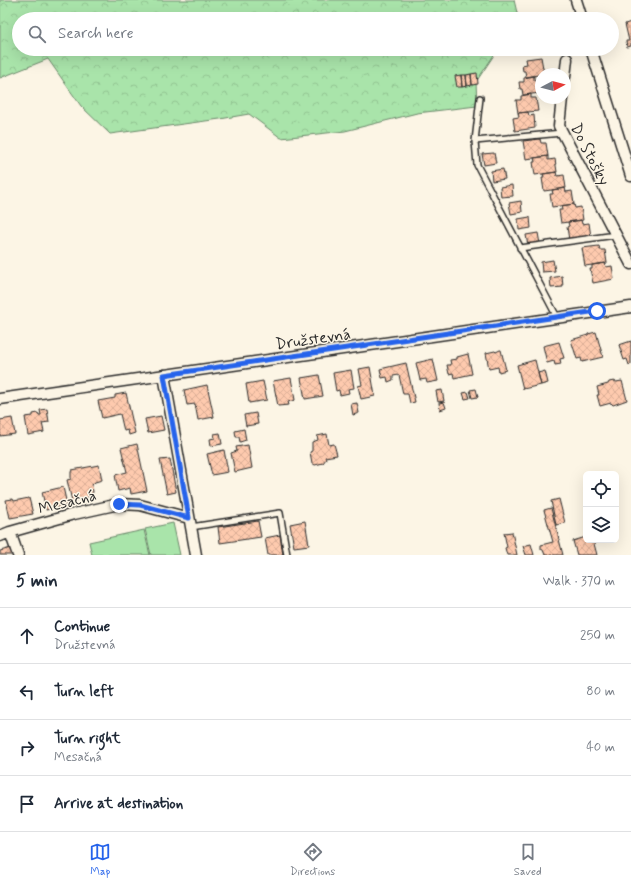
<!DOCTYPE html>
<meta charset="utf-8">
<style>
body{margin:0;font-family:Mynerve,sans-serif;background:#f6f6f7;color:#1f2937}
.controls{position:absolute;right:12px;bottom:12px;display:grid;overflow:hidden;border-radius:6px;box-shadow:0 4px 16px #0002}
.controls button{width:36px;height:36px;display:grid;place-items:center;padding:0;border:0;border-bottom:1px solid #e0e1e3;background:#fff;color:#1f2937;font:20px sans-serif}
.compass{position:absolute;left:535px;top:68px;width:36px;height:36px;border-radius:50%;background:#fff;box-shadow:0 4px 16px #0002;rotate:83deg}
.stop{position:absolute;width:12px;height:12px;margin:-9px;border:3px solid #2563eb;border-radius:50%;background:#fff}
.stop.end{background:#2563eb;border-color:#fff;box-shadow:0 1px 4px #0008}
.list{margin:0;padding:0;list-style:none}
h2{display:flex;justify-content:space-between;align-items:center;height:52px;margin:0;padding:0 16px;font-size:17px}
h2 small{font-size:13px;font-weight:400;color:#747a83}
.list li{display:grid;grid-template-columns:26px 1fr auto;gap:12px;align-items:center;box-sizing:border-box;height:56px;padding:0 16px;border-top:1px solid #e0e1e3}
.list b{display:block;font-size:15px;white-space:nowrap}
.list p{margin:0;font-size:13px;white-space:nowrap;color:#747a83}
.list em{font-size:13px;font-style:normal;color:#747a83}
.icon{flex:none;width:22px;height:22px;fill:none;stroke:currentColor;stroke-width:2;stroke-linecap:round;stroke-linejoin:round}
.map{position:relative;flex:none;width:631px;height:555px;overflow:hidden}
.search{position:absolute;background:#fff;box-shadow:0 4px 16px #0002;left:12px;right:12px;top:12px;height:44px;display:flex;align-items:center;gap:10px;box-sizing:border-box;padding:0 14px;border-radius:22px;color:#747a83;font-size:15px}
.sheet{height:276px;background:#fff}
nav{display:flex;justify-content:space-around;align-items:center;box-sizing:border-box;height:56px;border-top:1px solid #e0e1e3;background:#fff;font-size:11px;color:#747a83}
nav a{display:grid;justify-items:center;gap:2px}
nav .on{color:#2563eb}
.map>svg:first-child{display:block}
.grass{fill:#a9e4aa;stroke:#6a886a}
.forest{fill:url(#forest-crowns);stroke:#6a886a}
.building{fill:url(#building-cross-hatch);stroke:#2b2b2b}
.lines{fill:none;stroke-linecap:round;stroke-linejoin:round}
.service-casing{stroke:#2b2b2b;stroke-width:8}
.minor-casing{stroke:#2b2b2b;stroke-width:13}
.service{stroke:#fcf5e5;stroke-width:5}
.minor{stroke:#fcf5e5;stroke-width:10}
.route{stroke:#2563eb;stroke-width:5}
.labels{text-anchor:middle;stroke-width:3;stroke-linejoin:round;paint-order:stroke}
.street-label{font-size:16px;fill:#2b2b2b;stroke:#fcf5e5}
</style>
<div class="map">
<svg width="631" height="555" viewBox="0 0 631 555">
<defs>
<pattern id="forest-crowns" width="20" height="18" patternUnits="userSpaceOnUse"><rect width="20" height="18" fill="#a9e4aa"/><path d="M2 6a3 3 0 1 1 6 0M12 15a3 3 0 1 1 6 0" fill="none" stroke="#92c492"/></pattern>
<pattern id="building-cross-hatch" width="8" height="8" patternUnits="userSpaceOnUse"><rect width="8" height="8" fill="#fecaae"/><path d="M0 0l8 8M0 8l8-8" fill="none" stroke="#daae96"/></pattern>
</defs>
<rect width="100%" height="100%" fill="#fcf5e5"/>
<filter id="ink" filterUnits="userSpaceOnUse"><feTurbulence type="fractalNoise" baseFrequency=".025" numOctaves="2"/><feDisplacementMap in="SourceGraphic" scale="8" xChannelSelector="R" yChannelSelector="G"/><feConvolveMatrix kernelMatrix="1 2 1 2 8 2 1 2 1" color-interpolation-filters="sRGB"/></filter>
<g filter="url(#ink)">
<path class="grass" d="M173,523L180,555H151L145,529Z
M144,530L150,555H92L89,542Z"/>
<path class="forest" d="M0,0H514L518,17L517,19H19V49H498L476,82L477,106L417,113L345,131L281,138L249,114L220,119L110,134L81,106L48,59L0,78Z"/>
<path class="building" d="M552,15L553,19L534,18L538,16L540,18Z
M631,22V46L627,47L626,41H629L625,24Z
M541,57L544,74L526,77L525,71H523L522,65L527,64L526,59Z
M477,73L478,84L472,85L471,74Z
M471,74L472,85L467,86L466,75Z
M461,75L462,87H457L455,76Z
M461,75H466L467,86L462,87Z
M534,76V80H539L541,93L523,95L522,89H520L519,82H524V78Z
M531,94V98H536L538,111L518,113L516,100H521V96Z
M528,112L529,116L534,115L535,128L515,131L513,118L519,117L518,113Z
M540,139L541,143H546L548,156L526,159L523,141Z
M494,153L496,163L484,165L482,154Z
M548,156V160L555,159L557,172L535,175L533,162H535L534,158Z
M503,169L505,179L492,181L491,171Z
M556,172L557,176L564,175L566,188L544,191L542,178H544L543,174Z
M512,185L513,196L501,197L500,187Z
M565,188L566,192L572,191L574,204L552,207L550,194H553L552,190Z
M521,201L522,212L511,214L509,203Z
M574,204L575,208L581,207L583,220L561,223L559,210H562L561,206Z
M530,217L531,228L519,230L518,219Z
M581,220L582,224L589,223L591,237L569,240L567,227L569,226L568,222Z
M538,233L540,244L528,246L526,235Z
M599,246L600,250H605L607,263L585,266L582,248Z
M553,260L555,271L542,272L541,262Z
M605,263L606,267L612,266L614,279L593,283L590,269H592V265Z
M562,276L563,287L551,288L550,278Z
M596,332L603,357L582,362L581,358L577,359L571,340L588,335V334Z
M631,341V364L629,365L627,359L624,360L619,345Z
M559,342L564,358L560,359L561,364L555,365L554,361L547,363L543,346Z
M500,350H501L506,370L499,372L498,367L489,369L486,353L495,351L496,352Z
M468,354L472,374L454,378L453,373L449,374L447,365H451L450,360L457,359V357Z
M433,359L438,381L427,383L426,379L420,380L416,363Z
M535,360L541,385L523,389L517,365Z
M406,363L415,402L410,403L408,394H403L399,375L393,376V380L388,382L387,377L382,378L380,369Z
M370,367L375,396L361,399L358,386L362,385L359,369Z
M351,370L354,388L348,389L349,393L340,395L339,390L336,391L333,373Z
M545,371L548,383L541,385L538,373Z
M319,375L323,396L305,399L301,378Z
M291,378L295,400L288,402L289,405L278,406L273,381Z
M263,381L267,400L249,403L246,384Z
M614,381L616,382L622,381L627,400L613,405L611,403L600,406L597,395H599L597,387L608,384L609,382Z
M207,385L214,417L198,420L195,404L187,405L184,390Z
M476,389L478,397L472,398L470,390Z
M442,390L444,401L438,402L436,391Z
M468,392L470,398L465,399L463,393Z
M126,393L135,433L129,435L128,430L124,431L120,414L102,418L98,401L115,398V395Z
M444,402L446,408L440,410L439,403Z
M357,403L359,413L353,415L351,404Z
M47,409L49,422L42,423L44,432L28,435L25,417L33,416V414L38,413L39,415H41L40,410Z
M256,413L258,424L246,426L244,415Z
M161,416L164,430L148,433L145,419Z
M12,418L15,434L0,436V420Z
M244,429L246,440L240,442L239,437H236L235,431Z
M220,433L222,444L211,446L210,439L215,438L214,434Z
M327,434L329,445L334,444L337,455L325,457L326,459L323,463L315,465L312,463L310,452L312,451V442L318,440L317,436Z
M137,444L147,491L131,494L130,488L118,491L115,475L127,472L121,448Z
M248,445L252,468L235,472L231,453L237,451L236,447Z
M224,450L228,472L212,475L207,454Z
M170,459L176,492L167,494L160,460Z
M99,465L102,480L95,482L92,485L93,492L90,497L72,501L67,480L71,479V472L72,470Z
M63,487L67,505L46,510L42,492Z
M29,498L33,514L10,518L6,500L13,499L14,501Z
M559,499L565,523L556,525L551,501Z
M551,508L563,555H545L543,550L541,549V545L553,542L544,510Z
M258,521L261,537L220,543L218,527Z
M305,521L309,545L294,547L290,524Z
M512,532L517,555H507L505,548L507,547L504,533Z
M280,535L283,555H268L265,538Z
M586,537V540H593L597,555H577L573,541Z
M531,544L534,555H526L523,546Z
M11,548L13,555H0V551Z"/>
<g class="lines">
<g class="service-casing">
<path id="service" d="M480,98L475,141L477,165L557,317
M475,141L562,133
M520,248L616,235
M191,527L280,513L287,555"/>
</g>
<g class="minor-casing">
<path id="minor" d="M576,0L582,19
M591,49L631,176
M565,77L567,59
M562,98L559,126L631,264
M164,375L196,555
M0,399L631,307
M10,532L18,555
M0,536L10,532L74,514L119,504L140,505L189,518"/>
</g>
<use href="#service" class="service"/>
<use href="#minor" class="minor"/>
</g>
</g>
<g class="lines" filter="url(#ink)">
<path class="route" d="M119,504L140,505L189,518L164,375L597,311"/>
</g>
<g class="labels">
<g class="street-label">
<text transform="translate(591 154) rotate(63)" y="6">Do Stošky</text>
<text transform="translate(313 338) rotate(-8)" y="6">Družstevná</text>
<text transform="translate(67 501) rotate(-14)" y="6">Mesačná</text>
</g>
</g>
</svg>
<div class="controls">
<button><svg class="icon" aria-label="locate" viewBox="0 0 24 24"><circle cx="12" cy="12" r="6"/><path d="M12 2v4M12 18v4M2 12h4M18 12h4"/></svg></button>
<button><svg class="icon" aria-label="layers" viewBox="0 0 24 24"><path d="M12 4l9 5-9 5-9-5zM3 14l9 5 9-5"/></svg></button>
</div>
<svg class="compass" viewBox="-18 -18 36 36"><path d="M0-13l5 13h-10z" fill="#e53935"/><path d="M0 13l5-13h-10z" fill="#747a83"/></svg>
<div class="stop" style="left:597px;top:311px"></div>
<div class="stop end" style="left:119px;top:504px"></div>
<div class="search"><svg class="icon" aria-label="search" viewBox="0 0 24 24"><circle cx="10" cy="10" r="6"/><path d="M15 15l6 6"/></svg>Search here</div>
</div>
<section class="sheet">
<h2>5 min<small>Walk · 370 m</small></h2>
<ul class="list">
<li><svg class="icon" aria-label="ahead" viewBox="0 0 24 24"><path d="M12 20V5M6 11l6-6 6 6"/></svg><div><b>Continue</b><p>Družstevná</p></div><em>250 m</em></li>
<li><svg class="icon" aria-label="left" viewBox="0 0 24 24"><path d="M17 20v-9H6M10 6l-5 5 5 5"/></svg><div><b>Turn left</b></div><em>80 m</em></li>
<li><svg class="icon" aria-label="right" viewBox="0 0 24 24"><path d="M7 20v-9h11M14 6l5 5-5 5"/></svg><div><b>Turn right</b><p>Mesačná</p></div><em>40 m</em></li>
<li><svg class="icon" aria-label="arrive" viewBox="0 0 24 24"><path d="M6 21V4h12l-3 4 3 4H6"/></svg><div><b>Arrive at destination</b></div></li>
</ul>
</section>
<nav>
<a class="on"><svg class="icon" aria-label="map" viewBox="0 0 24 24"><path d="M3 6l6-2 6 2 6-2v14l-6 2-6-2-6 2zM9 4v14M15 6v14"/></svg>Map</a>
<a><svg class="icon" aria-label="directions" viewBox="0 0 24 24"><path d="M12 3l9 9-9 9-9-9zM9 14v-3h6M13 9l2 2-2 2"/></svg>Directions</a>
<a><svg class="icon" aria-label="saved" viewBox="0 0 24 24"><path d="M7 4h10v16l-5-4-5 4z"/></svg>Saved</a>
</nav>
